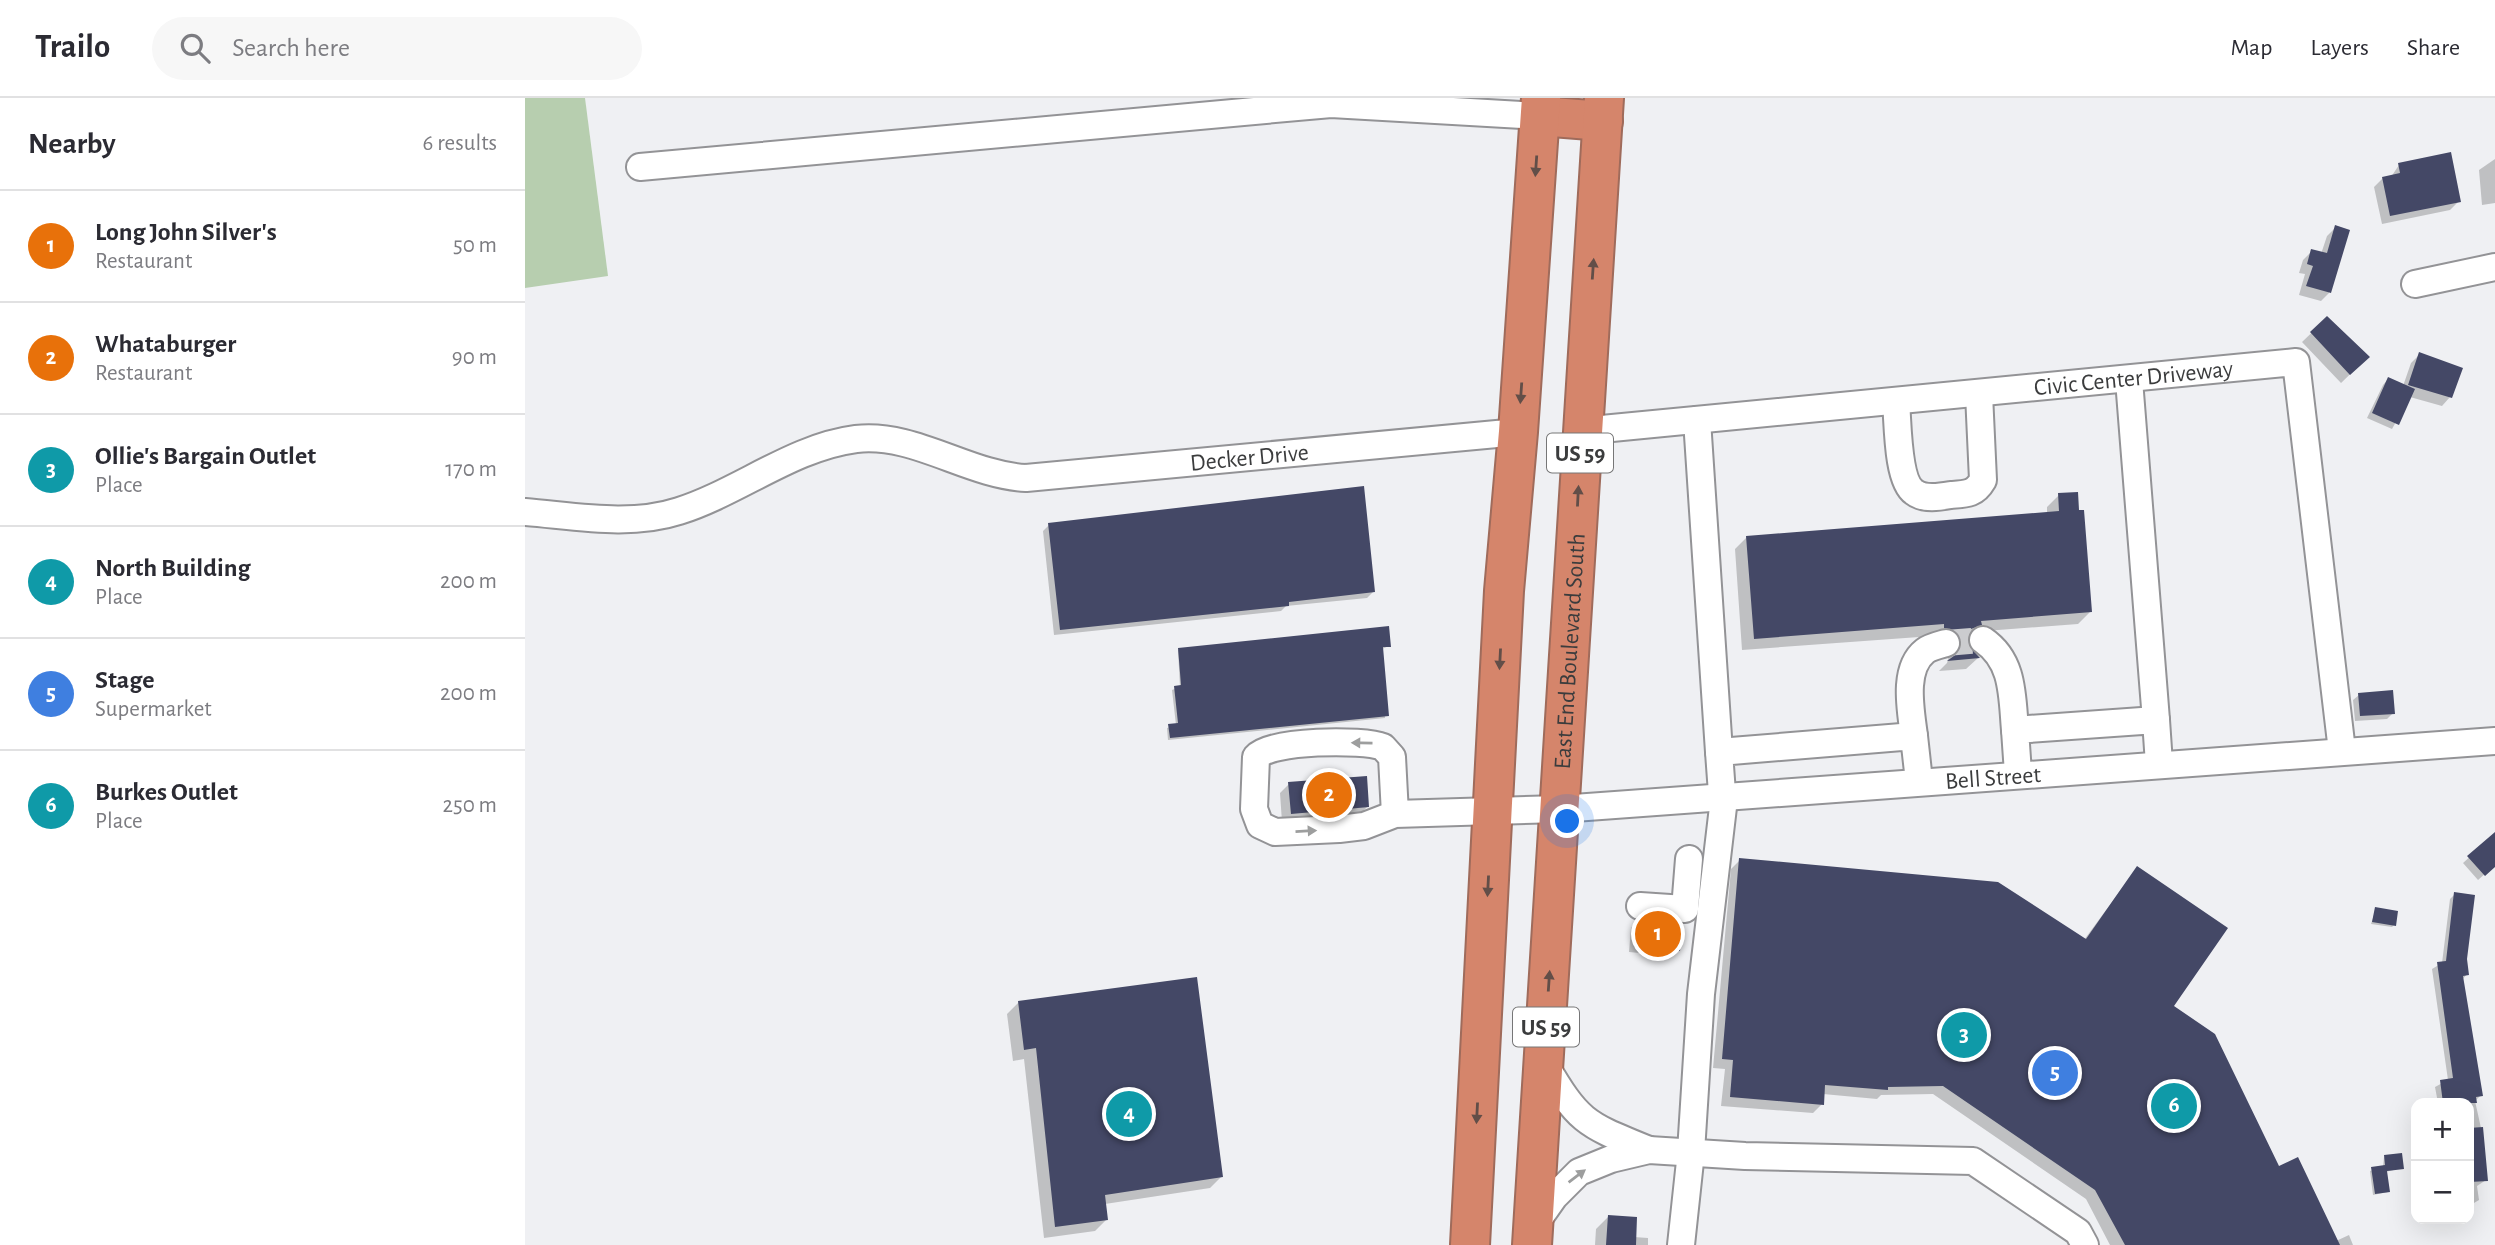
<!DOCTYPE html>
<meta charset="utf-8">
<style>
body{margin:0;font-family:"Alegreya Sans",sans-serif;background:#f7f7f7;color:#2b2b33}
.controls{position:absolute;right:21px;bottom:21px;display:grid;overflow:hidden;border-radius:14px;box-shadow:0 7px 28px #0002}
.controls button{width:63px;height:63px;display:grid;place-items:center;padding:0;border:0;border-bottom:2px solid #e1e1e2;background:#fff;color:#2b2b33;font:35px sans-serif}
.you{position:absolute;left:1043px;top:724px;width:24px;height:24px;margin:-18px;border:5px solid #fff;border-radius:50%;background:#1a73e8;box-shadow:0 0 0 10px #1a73e833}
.badge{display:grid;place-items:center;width:46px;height:46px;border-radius:50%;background:#ea580c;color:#fff;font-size:23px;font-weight:700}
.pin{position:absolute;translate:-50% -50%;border:4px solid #fff;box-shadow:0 2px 7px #0006}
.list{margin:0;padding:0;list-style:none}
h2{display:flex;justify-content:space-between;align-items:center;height:91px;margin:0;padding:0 28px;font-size:30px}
h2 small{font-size:23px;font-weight:400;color:#7c7c81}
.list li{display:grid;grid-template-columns:46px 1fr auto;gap:21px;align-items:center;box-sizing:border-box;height:112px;padding:0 28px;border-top:2px solid #e1e1e2}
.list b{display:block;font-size:26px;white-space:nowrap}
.list p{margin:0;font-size:23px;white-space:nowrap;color:#7c7c81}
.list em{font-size:23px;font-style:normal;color:#7c7c81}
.icon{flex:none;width:38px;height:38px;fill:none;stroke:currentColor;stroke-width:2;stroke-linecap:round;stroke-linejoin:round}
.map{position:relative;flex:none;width:1970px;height:1147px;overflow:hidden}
header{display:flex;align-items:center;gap:42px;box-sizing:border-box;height:98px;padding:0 35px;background:#fff;border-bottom:2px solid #e1e1e2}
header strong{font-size:33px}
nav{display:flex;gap:38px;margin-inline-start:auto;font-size:24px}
.search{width:490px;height:63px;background:#f7f7f7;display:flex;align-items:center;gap:18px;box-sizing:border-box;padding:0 24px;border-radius:38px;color:#7c7c81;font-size:26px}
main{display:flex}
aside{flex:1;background:#fff}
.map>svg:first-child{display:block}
.green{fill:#b7ceaf}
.shadow{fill:#0003}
.building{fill:#444866}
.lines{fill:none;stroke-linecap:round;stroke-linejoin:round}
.minor-tunnel{stroke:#cbcccf;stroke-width:26;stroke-dasharray:26 13;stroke-linecap:butt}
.minor-casing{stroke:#939396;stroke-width:30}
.highway-casing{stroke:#9f6b5b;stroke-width:42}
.minor{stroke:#fff;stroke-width:26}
.highway{stroke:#d5856b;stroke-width:38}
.oneway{fill:#624e48}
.oneway2{fill:#9d9e9e}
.labels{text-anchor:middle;stroke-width:7;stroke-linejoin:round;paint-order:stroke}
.shield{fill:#fff;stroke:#767677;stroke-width:2}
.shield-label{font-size:23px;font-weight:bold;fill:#3b3c3d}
.street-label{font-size:24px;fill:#3b3c3d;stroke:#fff}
</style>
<header>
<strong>Trailo</strong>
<div class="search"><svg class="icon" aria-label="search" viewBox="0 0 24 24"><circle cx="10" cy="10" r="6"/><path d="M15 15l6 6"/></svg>Search here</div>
<nav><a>Map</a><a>Layers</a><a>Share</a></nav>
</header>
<main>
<aside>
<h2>Nearby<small>6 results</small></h2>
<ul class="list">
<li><span class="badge" style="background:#e8710a">1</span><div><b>Long John Silver's</b><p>Restaurant</p></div><em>50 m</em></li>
<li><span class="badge" style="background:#e8710a">2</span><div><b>Whataburger</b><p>Restaurant</p></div><em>90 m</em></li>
<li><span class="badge" style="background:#0f9aa8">3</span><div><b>Ollie's Bargain Outlet</b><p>Place</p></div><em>170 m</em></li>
<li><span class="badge" style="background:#0f9aa8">4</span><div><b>North Building</b><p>Place</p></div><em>200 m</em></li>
<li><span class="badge" style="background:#3f7fe0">5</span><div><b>Stage</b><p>Supermarket</p></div><em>200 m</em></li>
<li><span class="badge" style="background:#0f9aa8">6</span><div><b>Burkes Outlet</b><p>Place</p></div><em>250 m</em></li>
</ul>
</aside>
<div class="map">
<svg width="1970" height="1147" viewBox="0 0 1970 1147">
<rect width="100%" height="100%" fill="#eff0f3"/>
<path class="green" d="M0,0H60L83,178L0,190Z"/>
<path class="shadow" d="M1970,61V105L1957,107L1954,72Z
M1874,67L1934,103L1925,112L1857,126L1849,89L1858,80L1866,79Z
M1811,129L1823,133L1804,195L1796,203L1774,197L1780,176L1774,175L1778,162L1787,153L1796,156L1802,138Z
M1802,220L1843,259L1816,285L1777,244Z
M1895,256L1925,299L1917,308L1885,299L1867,331L1842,320L1858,287L1863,281L1878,288L1886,265Z
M1534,397L1565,514L1553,526L1447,534L1441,539L1442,549L1453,560L1441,571L1414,573L1422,565L1425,554L1408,538L1217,552L1210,451L1222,439L1522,416V409Z
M524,427L848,494L842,500L761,508L756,513L529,537L518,433Z
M864,548L857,551L860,620L643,642L642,630L651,627L647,592L655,589L653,552Z
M1834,597L1868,615L1862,621L1830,623L1828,602Z
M764,686L843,708L834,717L757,724L755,695Z
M1969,737L1970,767L1953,782L1938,765Z
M1215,762L1559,842L1612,770L1646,908L1753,1070L1811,1143L1824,1137L1828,1147H1585L1561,1101L1408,996L1356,997L1352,1001L1298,996L1297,1006L1288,1015L1196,1008L1200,971L1188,970L1206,771Z
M1930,796L1942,876L1937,882L1956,997L1950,1003L1956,1030L1961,1082L1952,1088L1954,1102L1944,1108V1005H1913L1910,989L1923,982L1907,871L1917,865L1925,801Z
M1851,811L1869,827L1867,829L1846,826Z
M1111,824L1153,852L1147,858L1104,854L1106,830Z
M494,904L696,1079L685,1090L580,1106L581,1122L570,1133L519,1140L499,961L488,963L482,916Z
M1859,1059L1877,1070L1860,1074L1863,1094L1848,1097L1845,1073L1858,1069Z
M1083,1119L1109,1139L1123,1140V1147H1070L1071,1131Z"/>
<path class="building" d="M1926,54L1936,104L1865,118L1857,79L1875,75L1873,65Z
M1810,127L1825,132L1806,195L1781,188L1788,168L1782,166L1786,151L1802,155Z
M1802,218L1845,259L1825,277L1785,234Z
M1894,254L1938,270L1927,300L1883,287Z
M1863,279L1890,291L1874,327L1847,315Z
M839,388L850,494L764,504V508L535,532L523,425Z
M1553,394L1554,412H1559L1567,514L1456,523L1457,527L1446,531L1442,540L1444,548L1455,560L1422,563L1433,555L1436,541L1431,533L1419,530V526L1229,541L1221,438L1534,413L1533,395Z
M864,528L866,549H858L864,618L645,640L643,626L653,625L649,588L656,587L653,550Z
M1868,592L1870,616L1835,618L1833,595Z
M842,678L844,709L766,716L763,684Z
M1970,734V769L1960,778L1942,758Z
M1214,760L1473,784L1561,841L1612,768L1703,830L1649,908L1690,936L1754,1068L1773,1059L1815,1147H1600L1570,1092L1418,988L1363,989V992L1300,987L1299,1007L1205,999L1208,962L1197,961Z
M1929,794L1950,797L1942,861L1944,877L1938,878L1958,998L1951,999L1952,1005H1918L1915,982L1928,980L1912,864L1921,863Z
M1850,809L1873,813L1871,828L1847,824Z
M1111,823L1157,827L1155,853L1109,849Z
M672,879L698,1079L580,1097L583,1122L530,1129L511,950L499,952L493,903Z
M1958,1029L1963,1083L1944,1084V1030Z
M1877,1055L1879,1071L1862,1073L1865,1094L1850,1096L1846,1069L1860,1067L1859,1057Z
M1083,1117L1112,1119L1111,1147H1081Z"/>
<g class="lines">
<path class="minor-tunnel" d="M1421,545L1458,542"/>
<g class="minor-casing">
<g id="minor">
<path d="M115,69L806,6L1015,18"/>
<path d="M1890,186L1970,169"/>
<path d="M1604,282L1631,622"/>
<path d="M1371,304C1373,324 1372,382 1389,394C1399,402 1415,399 1426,397C1442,396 1450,396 1458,382L1454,296"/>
<path d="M1172,322L1194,654"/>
<path id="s1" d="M1056,333L1771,264L1817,653"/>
<path id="s2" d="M0,414C50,418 105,429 154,413C214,394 268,349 331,341C389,334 443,377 501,380L993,334"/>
<path d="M1458,542C1489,563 1487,598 1490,632"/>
<path d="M1389,638C1386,613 1377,571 1400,553C1405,549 1414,547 1421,545"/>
<path d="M1493,675L1490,632L1631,622L1634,666"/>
<path id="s3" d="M870,716L867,659L858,649C838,641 745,642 731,659L729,711L735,727L750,734L814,731L839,728L870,716L1035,711L1970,643"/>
<path d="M1115,808L1160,811L1164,761"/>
<path d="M1019,965C1054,1025 1060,1026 1124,1052"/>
<path d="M1010,1126L1029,1099L1054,1074L1086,1061L1124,1052L1220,1058L1448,1063L1553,1134L1560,1147"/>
<path d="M1156,1147L1166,1054L1176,896L1198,709L1194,654L1389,638L1394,683"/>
</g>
</g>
<g class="highway-casing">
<g id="highway">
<path d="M1015,18L1078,23"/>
<path d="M945,1147L979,493L993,334L1016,0"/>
<path id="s4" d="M1007,1147L1079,0"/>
</g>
</g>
<use href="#minor" class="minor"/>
<use href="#highway" class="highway"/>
</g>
<defs><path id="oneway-solid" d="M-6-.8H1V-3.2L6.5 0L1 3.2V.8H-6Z" transform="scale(1.75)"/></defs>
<g class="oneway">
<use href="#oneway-solid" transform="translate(1011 68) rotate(94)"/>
<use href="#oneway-solid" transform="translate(1068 171) rotate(-86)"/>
<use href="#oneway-solid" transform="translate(996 295) rotate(94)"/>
<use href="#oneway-solid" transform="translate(1053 398) rotate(-87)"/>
<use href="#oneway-solid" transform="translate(975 561) rotate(93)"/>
<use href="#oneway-solid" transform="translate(963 788) rotate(93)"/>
<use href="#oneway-solid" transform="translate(1024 883) rotate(-86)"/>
<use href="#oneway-solid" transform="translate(952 1015) rotate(93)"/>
</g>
<g class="oneway2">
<use href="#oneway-solid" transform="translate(837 645) rotate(-179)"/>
<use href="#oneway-solid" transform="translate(781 733) rotate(-3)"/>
<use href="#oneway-solid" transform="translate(1052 1078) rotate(-37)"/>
</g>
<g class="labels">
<g class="shield">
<rect x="1022" y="335.5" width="66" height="39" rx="5"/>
<rect x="988" y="909.5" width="66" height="39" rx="5"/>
</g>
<g class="shield-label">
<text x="1055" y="363">US 59</text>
<text x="1021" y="937">US 59</text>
</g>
<g class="street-label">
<text dy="8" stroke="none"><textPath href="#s1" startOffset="555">Civic Center Driveway</textPath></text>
<text dy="8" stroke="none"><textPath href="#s2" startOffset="747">Decker Drive</textPath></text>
<text dy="8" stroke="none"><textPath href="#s4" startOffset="595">East End Boulevard South</textPath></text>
<text dy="8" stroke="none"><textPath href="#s3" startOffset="1008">Bell Street</textPath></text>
</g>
</g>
</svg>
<div class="controls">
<button>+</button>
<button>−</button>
</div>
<div class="you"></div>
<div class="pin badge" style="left:1133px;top:836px;background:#e8710a">1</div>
<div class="pin badge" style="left:804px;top:697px;background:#e8710a">2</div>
<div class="pin badge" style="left:1439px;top:937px;background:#0f9aa8">3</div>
<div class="pin badge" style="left:604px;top:1016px;background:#0f9aa8">4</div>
<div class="pin badge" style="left:1530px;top:975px;background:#3f7fe0">5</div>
<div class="pin badge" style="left:1649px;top:1008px;background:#0f9aa8">6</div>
</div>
</main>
